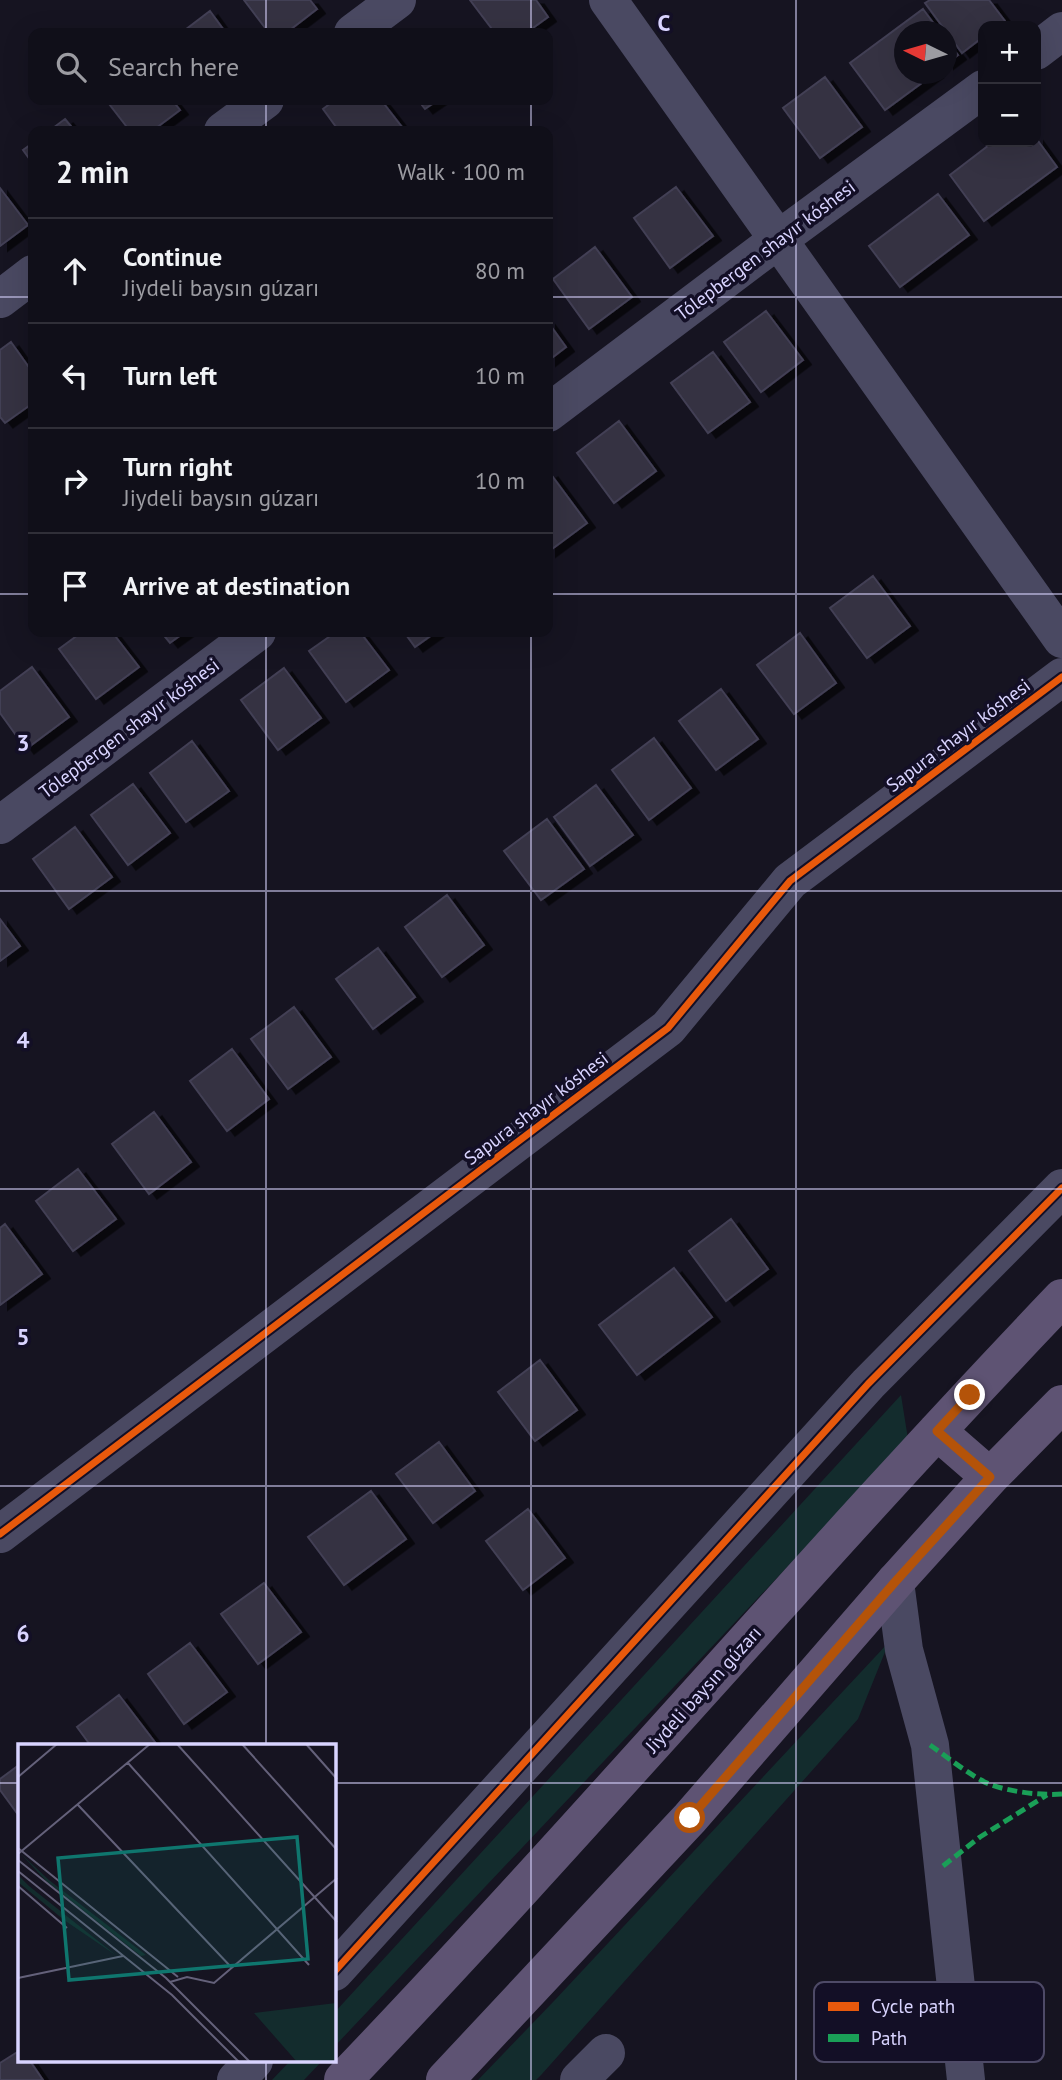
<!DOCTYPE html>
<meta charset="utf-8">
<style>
body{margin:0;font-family:"PT Sans",sans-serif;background:#1e1d26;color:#f1f3f6}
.controls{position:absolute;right:21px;top:21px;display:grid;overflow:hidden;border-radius:14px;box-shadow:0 7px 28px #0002}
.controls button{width:63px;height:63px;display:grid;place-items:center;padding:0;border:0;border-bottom:2px solid #302f38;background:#100f19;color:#f1f3f6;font:35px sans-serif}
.compass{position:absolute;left:894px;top:21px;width:63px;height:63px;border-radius:50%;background:#100f19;box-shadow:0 7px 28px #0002;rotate:275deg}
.stop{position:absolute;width:21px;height:21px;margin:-16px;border:5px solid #b45309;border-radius:50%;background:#fff}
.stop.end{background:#b45309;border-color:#fff;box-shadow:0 2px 7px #0008}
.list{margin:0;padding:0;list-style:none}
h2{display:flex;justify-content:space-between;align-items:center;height:91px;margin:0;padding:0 28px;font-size:30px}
h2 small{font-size:23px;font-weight:400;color:#9c9ca2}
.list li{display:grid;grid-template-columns:46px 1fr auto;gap:21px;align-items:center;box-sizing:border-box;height:105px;padding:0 28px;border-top:2px solid #302f38}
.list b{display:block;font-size:26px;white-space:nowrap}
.list p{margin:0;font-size:23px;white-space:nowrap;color:#9c9ca2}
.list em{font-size:23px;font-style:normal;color:#9c9ca2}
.icon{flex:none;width:38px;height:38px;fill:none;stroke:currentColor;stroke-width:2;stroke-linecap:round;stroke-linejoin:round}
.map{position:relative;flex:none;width:1062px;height:2080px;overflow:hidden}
.search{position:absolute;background:#100f19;box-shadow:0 7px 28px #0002;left:28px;top:28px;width:525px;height:77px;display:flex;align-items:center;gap:18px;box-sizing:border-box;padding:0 24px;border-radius:14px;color:#9c9ca2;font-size:26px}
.panel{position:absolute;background:#100f19;box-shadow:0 7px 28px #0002;left:28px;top:126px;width:525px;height:511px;border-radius:14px}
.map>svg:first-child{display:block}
.green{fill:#132c2d}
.building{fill:#343243;stroke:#433f54;stroke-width:2;filter:url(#shadow)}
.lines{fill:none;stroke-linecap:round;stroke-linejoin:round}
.minor{stroke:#4a4962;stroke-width:38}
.major{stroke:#5e5373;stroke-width:38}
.quiet{stroke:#1a9f57;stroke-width:5;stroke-dasharray:10 5;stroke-linecap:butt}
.cycleway-casing{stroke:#130f26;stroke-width:11}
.cycleway{stroke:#e8590c;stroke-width:7}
.route{stroke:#b45309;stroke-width:9}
.grid{fill:none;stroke:#d9d4ff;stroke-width:2;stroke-opacity:0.55}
.labels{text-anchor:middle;stroke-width:7;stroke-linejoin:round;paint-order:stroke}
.street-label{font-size:19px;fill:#d9d4ff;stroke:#130f26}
.inset-road{fill:none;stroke:#64617a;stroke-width:2}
.view{fill:#0f766e;fill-opacity:0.15;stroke:#0f766e;stroke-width:3.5}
.inset-edge{fill:none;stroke:#d9d4ff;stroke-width:3.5}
.key{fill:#130f26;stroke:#4e4a67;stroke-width:2}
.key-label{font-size:19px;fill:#d9d4ff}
.grid-label{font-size:23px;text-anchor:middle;font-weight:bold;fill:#d9d4ff;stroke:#130f26;stroke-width:7;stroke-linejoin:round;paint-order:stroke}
</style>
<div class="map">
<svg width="1062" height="2080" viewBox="0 0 1062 2080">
<defs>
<filter id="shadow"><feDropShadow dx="8" dy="4.5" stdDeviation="0" flood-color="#0009"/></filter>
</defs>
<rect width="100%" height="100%" fill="#161421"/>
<path class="green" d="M901,1395L908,1439L334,2047V2013Z
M889,1642L858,1719L542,2074L536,2080H478L554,2001Z
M290,2061H322L304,2080H272Z"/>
<path class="building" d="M244,0H310L317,9L286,33H269Z
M470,0H536L548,17L526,33H495Z
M930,0H989L1005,21L998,26H983V37L962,53L925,3Z
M923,9L940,32H904V74H934L885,110L850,63Z
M210,11L226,33H181Z
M946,40L958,55L946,64Z
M825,77L862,127L820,158L783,108Z
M106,100H172L180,110L152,131H130Z
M335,100H381L402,127L396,131H339L323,109Z
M418,100H438L425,109Z
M65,119L75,131H49Z
M1036,138L1057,167L984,221L950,175L993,142H1036Z
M33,143V164L23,150Z
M676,187L713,236L670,268L634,218Z
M0,188L28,225L0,246Z
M938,194L969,235L900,287L869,246Z
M595,247L632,297L589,329L553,279Z
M766,311L803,360L761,392L724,342Z
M548,322L566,347L548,361Z
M11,342L33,373V403L5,423L0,417V350Z
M713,352L750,402L708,433L671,383Z
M619,421L656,471L614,503L577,453Z
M550,473L587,523L548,552V474Z
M873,576L910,626L867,658L830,608Z
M82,632H112L139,667L96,699L59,649Z
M161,632H185L170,643Z
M336,632H360L389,670L346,702L309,651Z
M404,632H436L415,647Z
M800,633L836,683L794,714L757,665Z
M32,667L69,717L26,749L0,713V691Z
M284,668L321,718L278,750L241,700Z
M721,689L758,739L716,770L679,721Z
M654,738L691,788L649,820L612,770Z
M192,741L229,791L186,822L150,773Z
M133,784L170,833L128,865L91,815Z
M596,785L633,835L590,866L554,817Z
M547,819L584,869L541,900L504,851Z
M75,827L112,877L69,909L33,859Z
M447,895L484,945L442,977L405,927Z
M0,919L20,946L0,961Z
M378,948L415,997L373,1029L336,979Z
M294,1007L331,1057L288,1089L251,1039Z
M232,1049L269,1099L227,1131L190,1081Z
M154,1112L191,1162L149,1194L112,1144Z
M78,1169L116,1219L73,1251L36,1201Z
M731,1219L768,1269L726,1301L689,1251Z
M5,1224L42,1274L0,1305V1228Z
M674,1268L712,1317L637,1375L599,1325Z
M540,1360L577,1410L535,1441L498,1392Z
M439,1442L475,1491L433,1523L396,1474Z
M371,1491L406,1539L344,1585L308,1537Z
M528,1509L565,1558L523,1590L486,1541Z
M264,1583L301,1632L258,1664L221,1614Z
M190,1643L227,1692L184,1724L148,1674Z
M119,1695L157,1745L155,1746H91L77,1727Z
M19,1765V1816L0,1790V1779Z
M19,2051V2061H30L43,2080H0V2063Z"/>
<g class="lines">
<path class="minor" d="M608,0L1062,639
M353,33L397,0
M1036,51L1062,31
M223,131L265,100
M0,299L33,274
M548,413L779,239L983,89
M0,825L257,632
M0,1534L668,1028L790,881L1062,677
M895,1582L904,1650L930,1745L966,2080
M334,1972L868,1384L1062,1188
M236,2080L254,2061
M579,2080L606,2053"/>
<path class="major" d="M937,1431L990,1477
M343,2080C588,1824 817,1554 1062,1298
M445,2080L690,1818L895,1582L990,1477L1062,1404"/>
<path class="quiet" d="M930,1745C947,1757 963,1770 981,1780C999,1791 1041,1796 1062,1794
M943,1866L980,1837L1047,1795"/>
<g class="cycleway-casing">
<path id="cycleway" d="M0,1534L668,1028L790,881L1062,677
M334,1972L868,1384L1062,1188"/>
</g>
<use href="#cycleway" class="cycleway"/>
</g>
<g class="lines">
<path class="route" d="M690,1818L895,1582L990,1477L937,1431L970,1395"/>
</g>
<path class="grid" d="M266,0V33M531,0V33M796,0V2080M266,100V131M531,100V131M0,297H33M548,297H1062M0,594H33M548,594H1062M266,632V1746M531,632V2080M0,891H1062M0,1189H1062M0,1486H1062M0,1783H19M334,1783H1062M266,2061V2080"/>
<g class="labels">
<g class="street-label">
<text transform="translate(765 250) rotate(-37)" y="7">Tólepbergen shayır kóshesi</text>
<text transform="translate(129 728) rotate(-37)" y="7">Tólepbergen shayır kóshesi</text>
<text transform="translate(958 735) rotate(-37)" y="7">Sapura shayır kóshesi</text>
<text transform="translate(536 1108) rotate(-37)" y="7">Sapura shayır kóshesi</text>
<text transform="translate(703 1689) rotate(-48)" y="7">Jiydeli baysın gúzarı</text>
</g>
</g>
<g transform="translate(18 1744)">
<rect width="318" height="318" fill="#161421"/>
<path d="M3,110L31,136L128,211L123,212L29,138ZM0,131L11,142L99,212L46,176L0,138ZM318,259V318H279L236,269Z" fill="#132c2d"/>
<path class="inset-road" d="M159,0L319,178M224,0L319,106M288,0L319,35M110,19L291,221M0,33L39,0M60,61L214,224M0,104L160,233M0,110L132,0M0,116L148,234L232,318M0,127L154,251L221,318M0,142L49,184M0,234L105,212M152,238L169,233L196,239L319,134"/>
<path class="view" d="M279,93L290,215L51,236L40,114Z"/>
<rect width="318" height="318" class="inset-edge"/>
</g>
<rect x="814" y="1982" width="230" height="80" rx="10" class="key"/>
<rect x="828" y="2002" width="31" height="9" fill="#e8590c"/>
<rect x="828" y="2034" width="31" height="8" fill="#1a9f57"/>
<g class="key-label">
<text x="871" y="2013">Cycle path</text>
<text x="871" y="2045">Path</text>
</g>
<g class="grid-label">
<text x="664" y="31">C</text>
<text x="23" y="751">3</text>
<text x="23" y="1048">4</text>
<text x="23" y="1345">5</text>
<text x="23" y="1642">6</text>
</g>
</svg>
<div class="controls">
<button>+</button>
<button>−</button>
</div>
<svg class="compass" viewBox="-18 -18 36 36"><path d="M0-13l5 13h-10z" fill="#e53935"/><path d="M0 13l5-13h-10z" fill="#9c9ca2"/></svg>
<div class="stop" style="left:690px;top:1818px"></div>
<div class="stop end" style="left:970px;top:1395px"></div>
<div class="search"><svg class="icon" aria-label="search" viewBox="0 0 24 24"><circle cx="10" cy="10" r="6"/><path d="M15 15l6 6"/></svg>Search here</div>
<section class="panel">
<h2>2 min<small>Walk · 100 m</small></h2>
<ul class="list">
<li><svg class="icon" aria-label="ahead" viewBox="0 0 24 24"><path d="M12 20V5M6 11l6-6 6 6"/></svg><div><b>Continue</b><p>Jiydeli baysın gúzarı</p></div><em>80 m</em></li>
<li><svg class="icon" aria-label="left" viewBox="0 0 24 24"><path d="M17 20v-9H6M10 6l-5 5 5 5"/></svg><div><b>Turn left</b></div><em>10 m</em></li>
<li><svg class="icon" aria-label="right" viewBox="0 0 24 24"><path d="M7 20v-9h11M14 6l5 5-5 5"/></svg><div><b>Turn right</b><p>Jiydeli baysın gúzarı</p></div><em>10 m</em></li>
<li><svg class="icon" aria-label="arrive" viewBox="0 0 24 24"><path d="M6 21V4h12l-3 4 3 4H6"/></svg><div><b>Arrive at destination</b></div></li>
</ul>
</section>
</div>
